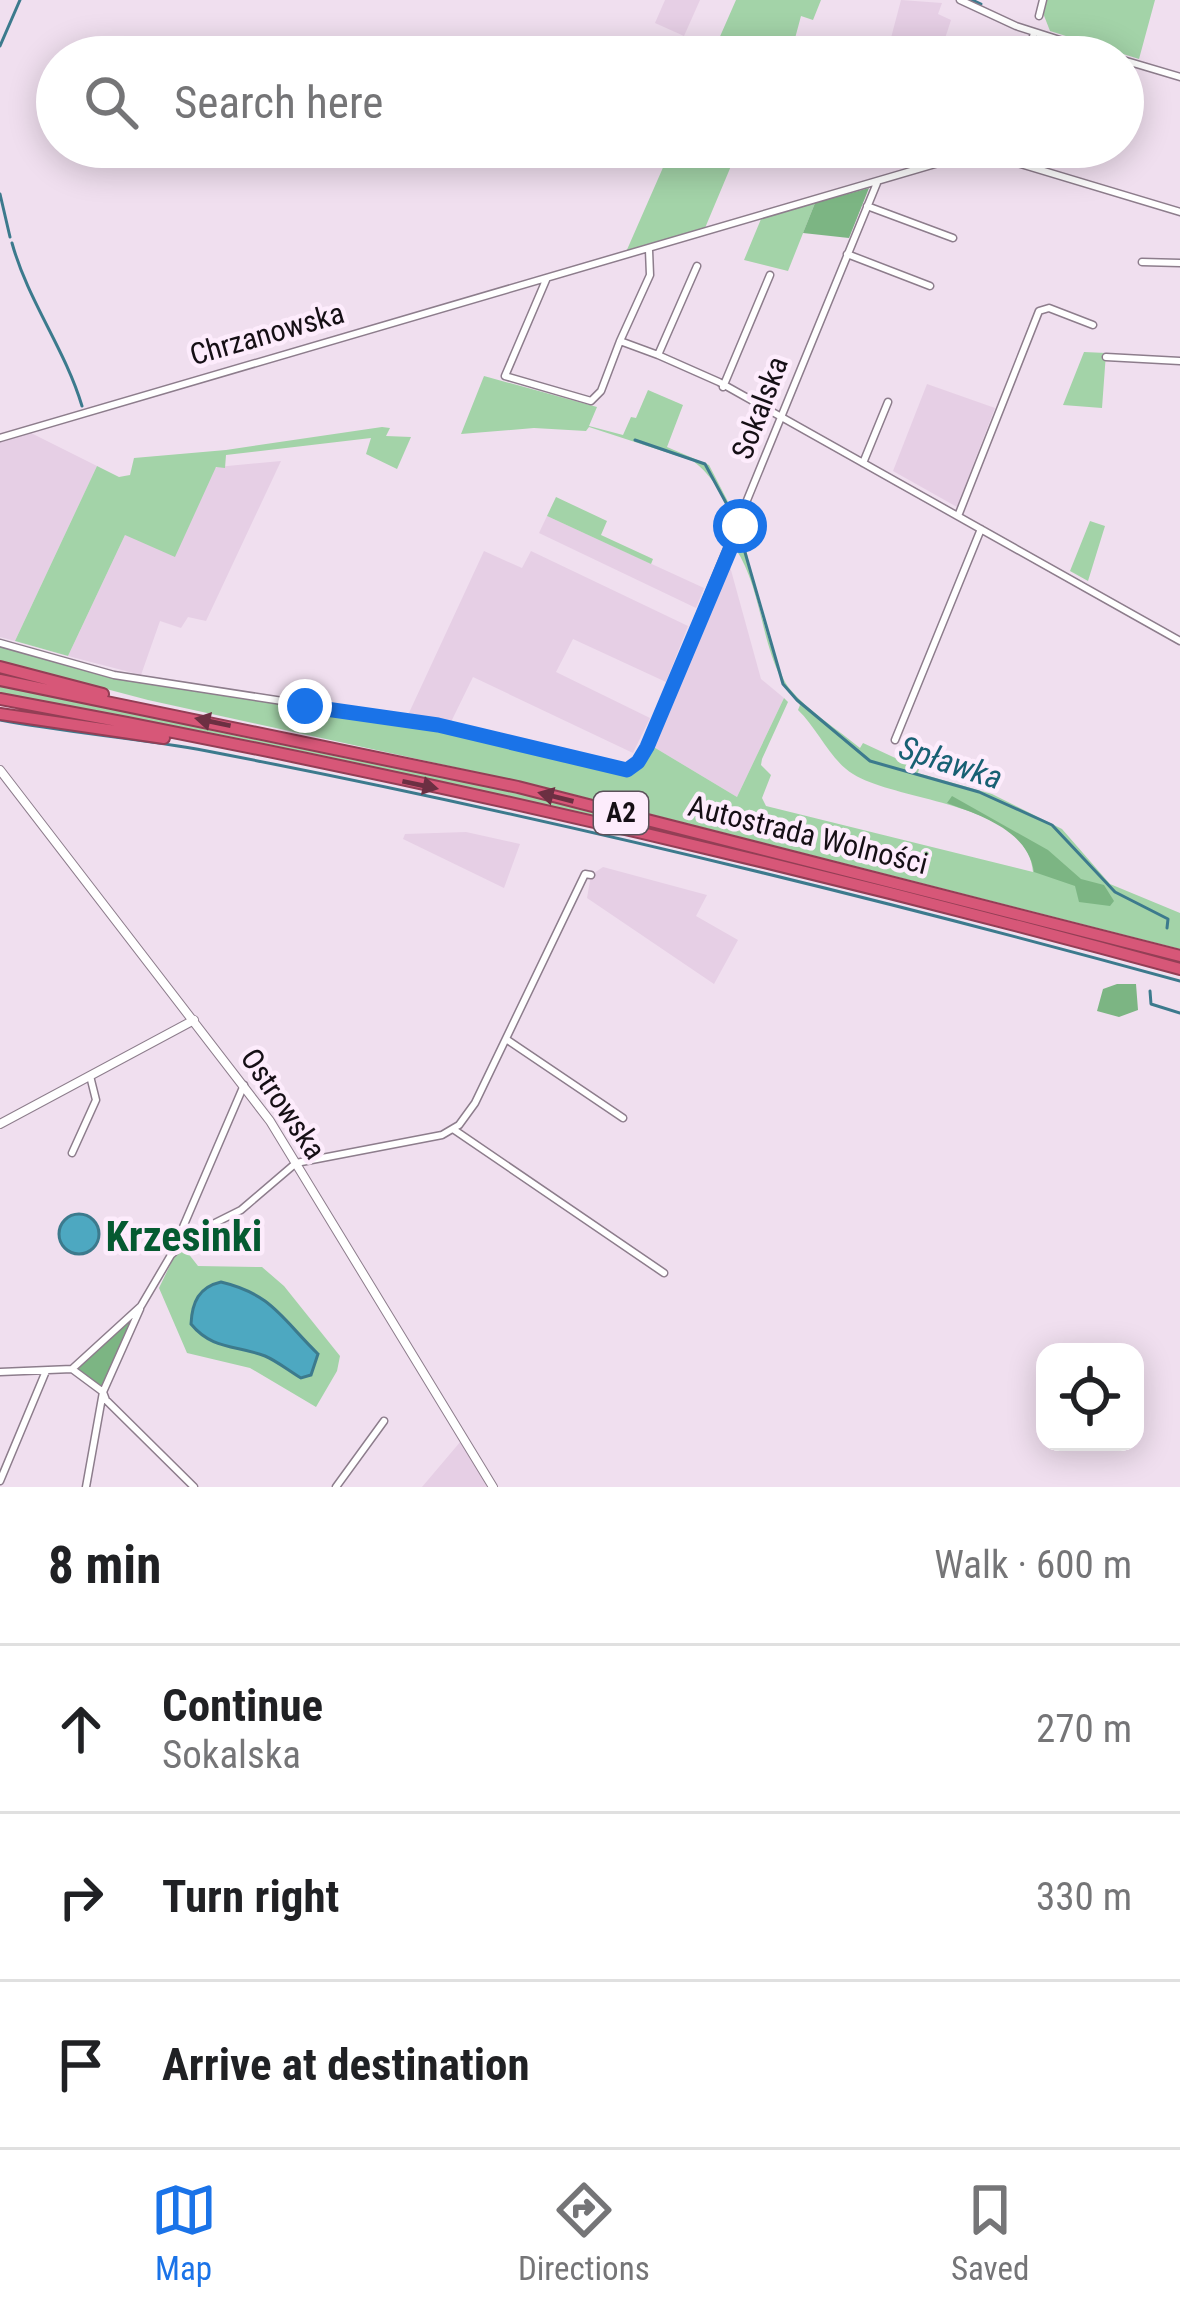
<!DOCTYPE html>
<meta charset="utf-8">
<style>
body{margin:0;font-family:"Roboto Condensed",sans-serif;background:#f6f6f6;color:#202124}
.controls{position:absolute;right:36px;bottom:36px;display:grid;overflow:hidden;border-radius:24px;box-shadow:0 6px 30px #0003}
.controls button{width:108px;height:108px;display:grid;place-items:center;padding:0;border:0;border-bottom:3px solid #e0e0e0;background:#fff;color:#202124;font:60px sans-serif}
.stop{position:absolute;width:36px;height:36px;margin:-27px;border:9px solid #1a73e8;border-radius:50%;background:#fff}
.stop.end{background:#1a73e8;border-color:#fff;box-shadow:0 3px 12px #0008}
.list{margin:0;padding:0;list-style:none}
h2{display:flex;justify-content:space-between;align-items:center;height:156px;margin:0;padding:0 48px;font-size:51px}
h2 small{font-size:39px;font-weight:400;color:#757577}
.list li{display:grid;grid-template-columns:78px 1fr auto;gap:36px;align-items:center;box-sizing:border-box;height:168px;padding:0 48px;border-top:3px solid #e0e0e0}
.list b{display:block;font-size:45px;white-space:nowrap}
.list p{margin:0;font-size:39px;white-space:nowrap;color:#757577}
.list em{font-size:39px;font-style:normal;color:#757577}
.icon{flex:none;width:66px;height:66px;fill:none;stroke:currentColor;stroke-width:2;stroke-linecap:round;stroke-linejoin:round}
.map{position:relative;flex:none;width:1180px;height:1487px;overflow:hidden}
.search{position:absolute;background:#fff;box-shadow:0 6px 30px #0003;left:36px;right:36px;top:36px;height:132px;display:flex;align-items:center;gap:30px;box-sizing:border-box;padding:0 42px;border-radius:66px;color:#757577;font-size:45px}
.sheet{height:660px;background:#fff}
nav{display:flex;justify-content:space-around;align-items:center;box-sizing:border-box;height:168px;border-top:3px solid #e0e0e0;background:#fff;font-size:33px;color:#757577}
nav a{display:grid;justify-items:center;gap:6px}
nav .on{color:#1a73e8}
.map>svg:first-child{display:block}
.built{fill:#e6cfe5}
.green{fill:#a3d3a8}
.forest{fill:#7cb583}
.water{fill:#4da8c1;stroke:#3c7a8d;stroke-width:3}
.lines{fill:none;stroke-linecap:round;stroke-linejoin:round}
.stream{stroke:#3c7a8d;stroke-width:3}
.street-casing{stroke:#8d7d8c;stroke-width:9}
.secondary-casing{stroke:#8d7d8c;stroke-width:10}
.highway-casing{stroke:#933e55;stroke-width:14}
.street{stroke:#fff;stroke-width:6}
.secondary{stroke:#fff;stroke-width:8}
.highway{stroke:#d75778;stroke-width:10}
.oneway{fill:#6c2f42}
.route{stroke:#1a73e8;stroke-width:15}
.labels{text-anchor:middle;stroke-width:9;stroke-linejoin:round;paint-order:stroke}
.shield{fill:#fdecfc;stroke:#5b515a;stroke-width:3}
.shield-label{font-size:27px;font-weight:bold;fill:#150f15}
.street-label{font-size:30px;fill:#150f15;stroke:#fdecfc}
.water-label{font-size:33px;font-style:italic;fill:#186073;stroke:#fdecfc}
.district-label{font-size:42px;font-weight:bold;fill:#055a31;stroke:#fdecfc}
</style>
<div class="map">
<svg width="1180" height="1487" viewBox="0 0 1180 1487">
<rect width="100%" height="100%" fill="#f0dfef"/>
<path class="built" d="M665,0H700L684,36L655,23Z
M901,0L942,3L938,14L951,20L939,57H900L887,53Z
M927,384L995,408L957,507L893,471Z
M29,432L97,466L15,641L0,637V441Z
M281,461L206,621L188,617L181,628L160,621L141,675L68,656L125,535L217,467Z
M547,516L704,588L696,608L539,533Z
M484,551L522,568L531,551L688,626L666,682L573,639L556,672L650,718L633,753L473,677L450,724L408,715Z
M729,563L761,679L784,698L737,797L652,746Z
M466,832L520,844L504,888L403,839L405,834Z
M603,867L707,895L696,916L738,940L714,984L587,898L591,875Z
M461,1441L487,1487H422Z"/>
<path class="green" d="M736,0H821L813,20L801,16L790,57H711Z
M1046,0H1155L1139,59L1050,31L1043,13Z
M672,147H739L705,228L626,252Z
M815,203L788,271L744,260L761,219Z
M1084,352L1106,353L1102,408L1063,405Z
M484,376L597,407L589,426L623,435L631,417L636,418L648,390L683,405L667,447L709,465L738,521L730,537C734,510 715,477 693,461L589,427L586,431L534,428L461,434Z
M382,427L390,428L386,436L411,437L397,469L366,454L371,438L226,455L225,468L216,467L175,557L125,535L68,656L15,641L97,466L119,477L130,475L134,458L226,450Z
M556,497L607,521L601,535L653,559L651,564L547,516Z
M1090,521L1105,526L1088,581L1070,571Z
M743,528C745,556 772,667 789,688C808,711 837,729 860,748L863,743L919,769L918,773L992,794L1062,829L1110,884L1180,913V949L536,785L148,700L0,661V646L120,679L407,724L621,772L638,766L652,746L737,797L784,698L788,702L762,759L761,765L771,775L762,798L766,806L1033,872C1027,802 900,803 853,774C830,760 818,729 798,710L800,705C759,663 766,593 735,548Z
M0,685L545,798L1180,960V964L730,849L0,695Z
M184,1248L198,1266L262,1267L284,1286L340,1356L337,1371L316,1407L250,1368L187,1353L159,1288L175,1255Z"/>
<path class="forest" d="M869,188L849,238L803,233L815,203Z
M952,796L1048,850L1081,879L1104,885L1114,901L1110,906L1079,902L1075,886L1034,872C1028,831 982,816 947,803Z
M1117,984H1136L1138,1010L1119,1017L1097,1011L1103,989Z
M135,1316L102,1388L78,1372L79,1364Z"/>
<path class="water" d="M59 1234a20 20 0 1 1 40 0a20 20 0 1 1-40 0Z
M221,1282C272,1294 282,1319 318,1354L311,1375L301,1378C289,1371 277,1361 265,1356C237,1345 212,1350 191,1324C192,1302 199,1287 221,1282Z"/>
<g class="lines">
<path class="stream" d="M972,0L981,4
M0,46L20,0
M0,194L10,237
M12,243C28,301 65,349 82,406
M635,440L705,464L737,523
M740,535L783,684L797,700L870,761L979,792L1052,825L1115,892L1168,919L1167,928
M0,720C69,733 138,738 207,751C534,814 859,893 1180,981
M1150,991L1151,1004L1180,1013"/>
<g class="street-casing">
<path id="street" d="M960,0L1016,26L1113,57
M1039,16L1043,0
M1027,57L1034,33
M1123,60L1180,77
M984,153L1180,212
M867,206L953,238
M847,254L930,286
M1142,262L1180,263
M697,266L658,355L719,382L1180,641
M546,280L505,376L591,401L601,391L620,341L658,355
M620,341L650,275L649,250
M1106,357L1180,361
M723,387L770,275
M0,438L993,147
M863,463L888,402
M958,516L1039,311L1049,308L1093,325
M0,643L114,675L438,725L619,770L632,767L643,754L877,183
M895,740L981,529
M506,1039L623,1118
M453,1129L664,1273
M72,1153L96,1100L90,1076
M171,1255L197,1232L241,1210L296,1163L442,1135L459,1125L475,1103L585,874L591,875
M72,1369L141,1306L171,1255L244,1085
M72,1369L103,1392L106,1400L194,1487
M0,1372L72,1369
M0,1481L46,1371
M86,1487L103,1392L140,1309
M336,1487L384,1421"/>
</g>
<g class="secondary-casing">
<path id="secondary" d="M0,770L270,1121L493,1487
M0,1124L194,1020"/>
</g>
<g class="highway-casing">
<path id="highway" d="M0,667L103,694
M0,680L518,787L1180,956
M0,699C397,772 791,863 1180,969
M0,714L164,738"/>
</g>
<use href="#street" class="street"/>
<use href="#secondary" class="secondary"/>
<use href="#highway" class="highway"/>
</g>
<defs><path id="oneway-solid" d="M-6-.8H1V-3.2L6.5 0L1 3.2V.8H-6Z" transform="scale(3)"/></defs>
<g class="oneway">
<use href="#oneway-solid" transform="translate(213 722) rotate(-168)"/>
<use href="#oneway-solid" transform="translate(420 785) rotate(12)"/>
<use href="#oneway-solid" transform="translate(556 797) rotate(-166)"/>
</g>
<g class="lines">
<path class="route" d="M305,706L438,725L627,770L638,762L647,747L740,526"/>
</g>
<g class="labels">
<rect class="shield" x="594" y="792" width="54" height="42" rx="9"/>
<g class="shield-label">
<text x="621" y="822">A2</text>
</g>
<g class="street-label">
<text transform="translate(267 334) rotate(-16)" y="10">Chrzanowska</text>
<text transform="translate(760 408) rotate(-69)" y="10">Sokalska</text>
<text transform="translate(808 835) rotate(14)" y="10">Autostrada Wolności</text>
<text transform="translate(283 1104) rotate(56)" y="10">Ostrowska</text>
</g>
<g class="water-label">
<text transform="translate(951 762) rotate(18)" y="12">Spławka</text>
</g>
<g class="district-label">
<text x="184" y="1251">Krzesinki</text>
</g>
</g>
</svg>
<div class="controls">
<button><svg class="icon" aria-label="locate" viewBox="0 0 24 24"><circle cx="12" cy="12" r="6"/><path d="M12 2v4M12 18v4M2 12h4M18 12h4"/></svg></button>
</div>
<div class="stop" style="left:740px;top:526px"></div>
<div class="stop end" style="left:305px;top:706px"></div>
<div class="search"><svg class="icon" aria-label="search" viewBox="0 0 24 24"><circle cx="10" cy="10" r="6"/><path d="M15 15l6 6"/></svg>Search here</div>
</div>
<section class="sheet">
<h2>8 min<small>Walk · 600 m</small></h2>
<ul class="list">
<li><svg class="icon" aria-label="ahead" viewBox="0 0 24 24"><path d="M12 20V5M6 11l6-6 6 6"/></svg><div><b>Continue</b><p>Sokalska</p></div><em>270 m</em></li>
<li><svg class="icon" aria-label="right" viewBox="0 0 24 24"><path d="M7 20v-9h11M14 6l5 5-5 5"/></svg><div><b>Turn right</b></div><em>330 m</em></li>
<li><svg class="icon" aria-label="arrive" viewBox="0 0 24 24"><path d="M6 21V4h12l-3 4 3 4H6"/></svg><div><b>Arrive at destination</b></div></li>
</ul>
</section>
<nav>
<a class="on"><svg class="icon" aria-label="map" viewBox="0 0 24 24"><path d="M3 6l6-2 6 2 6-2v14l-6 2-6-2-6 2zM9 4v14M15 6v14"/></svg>Map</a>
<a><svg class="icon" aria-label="directions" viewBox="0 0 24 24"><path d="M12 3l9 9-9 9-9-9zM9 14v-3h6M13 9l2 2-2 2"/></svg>Directions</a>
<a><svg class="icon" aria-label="saved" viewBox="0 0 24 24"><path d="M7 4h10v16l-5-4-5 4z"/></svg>Saved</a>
</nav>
